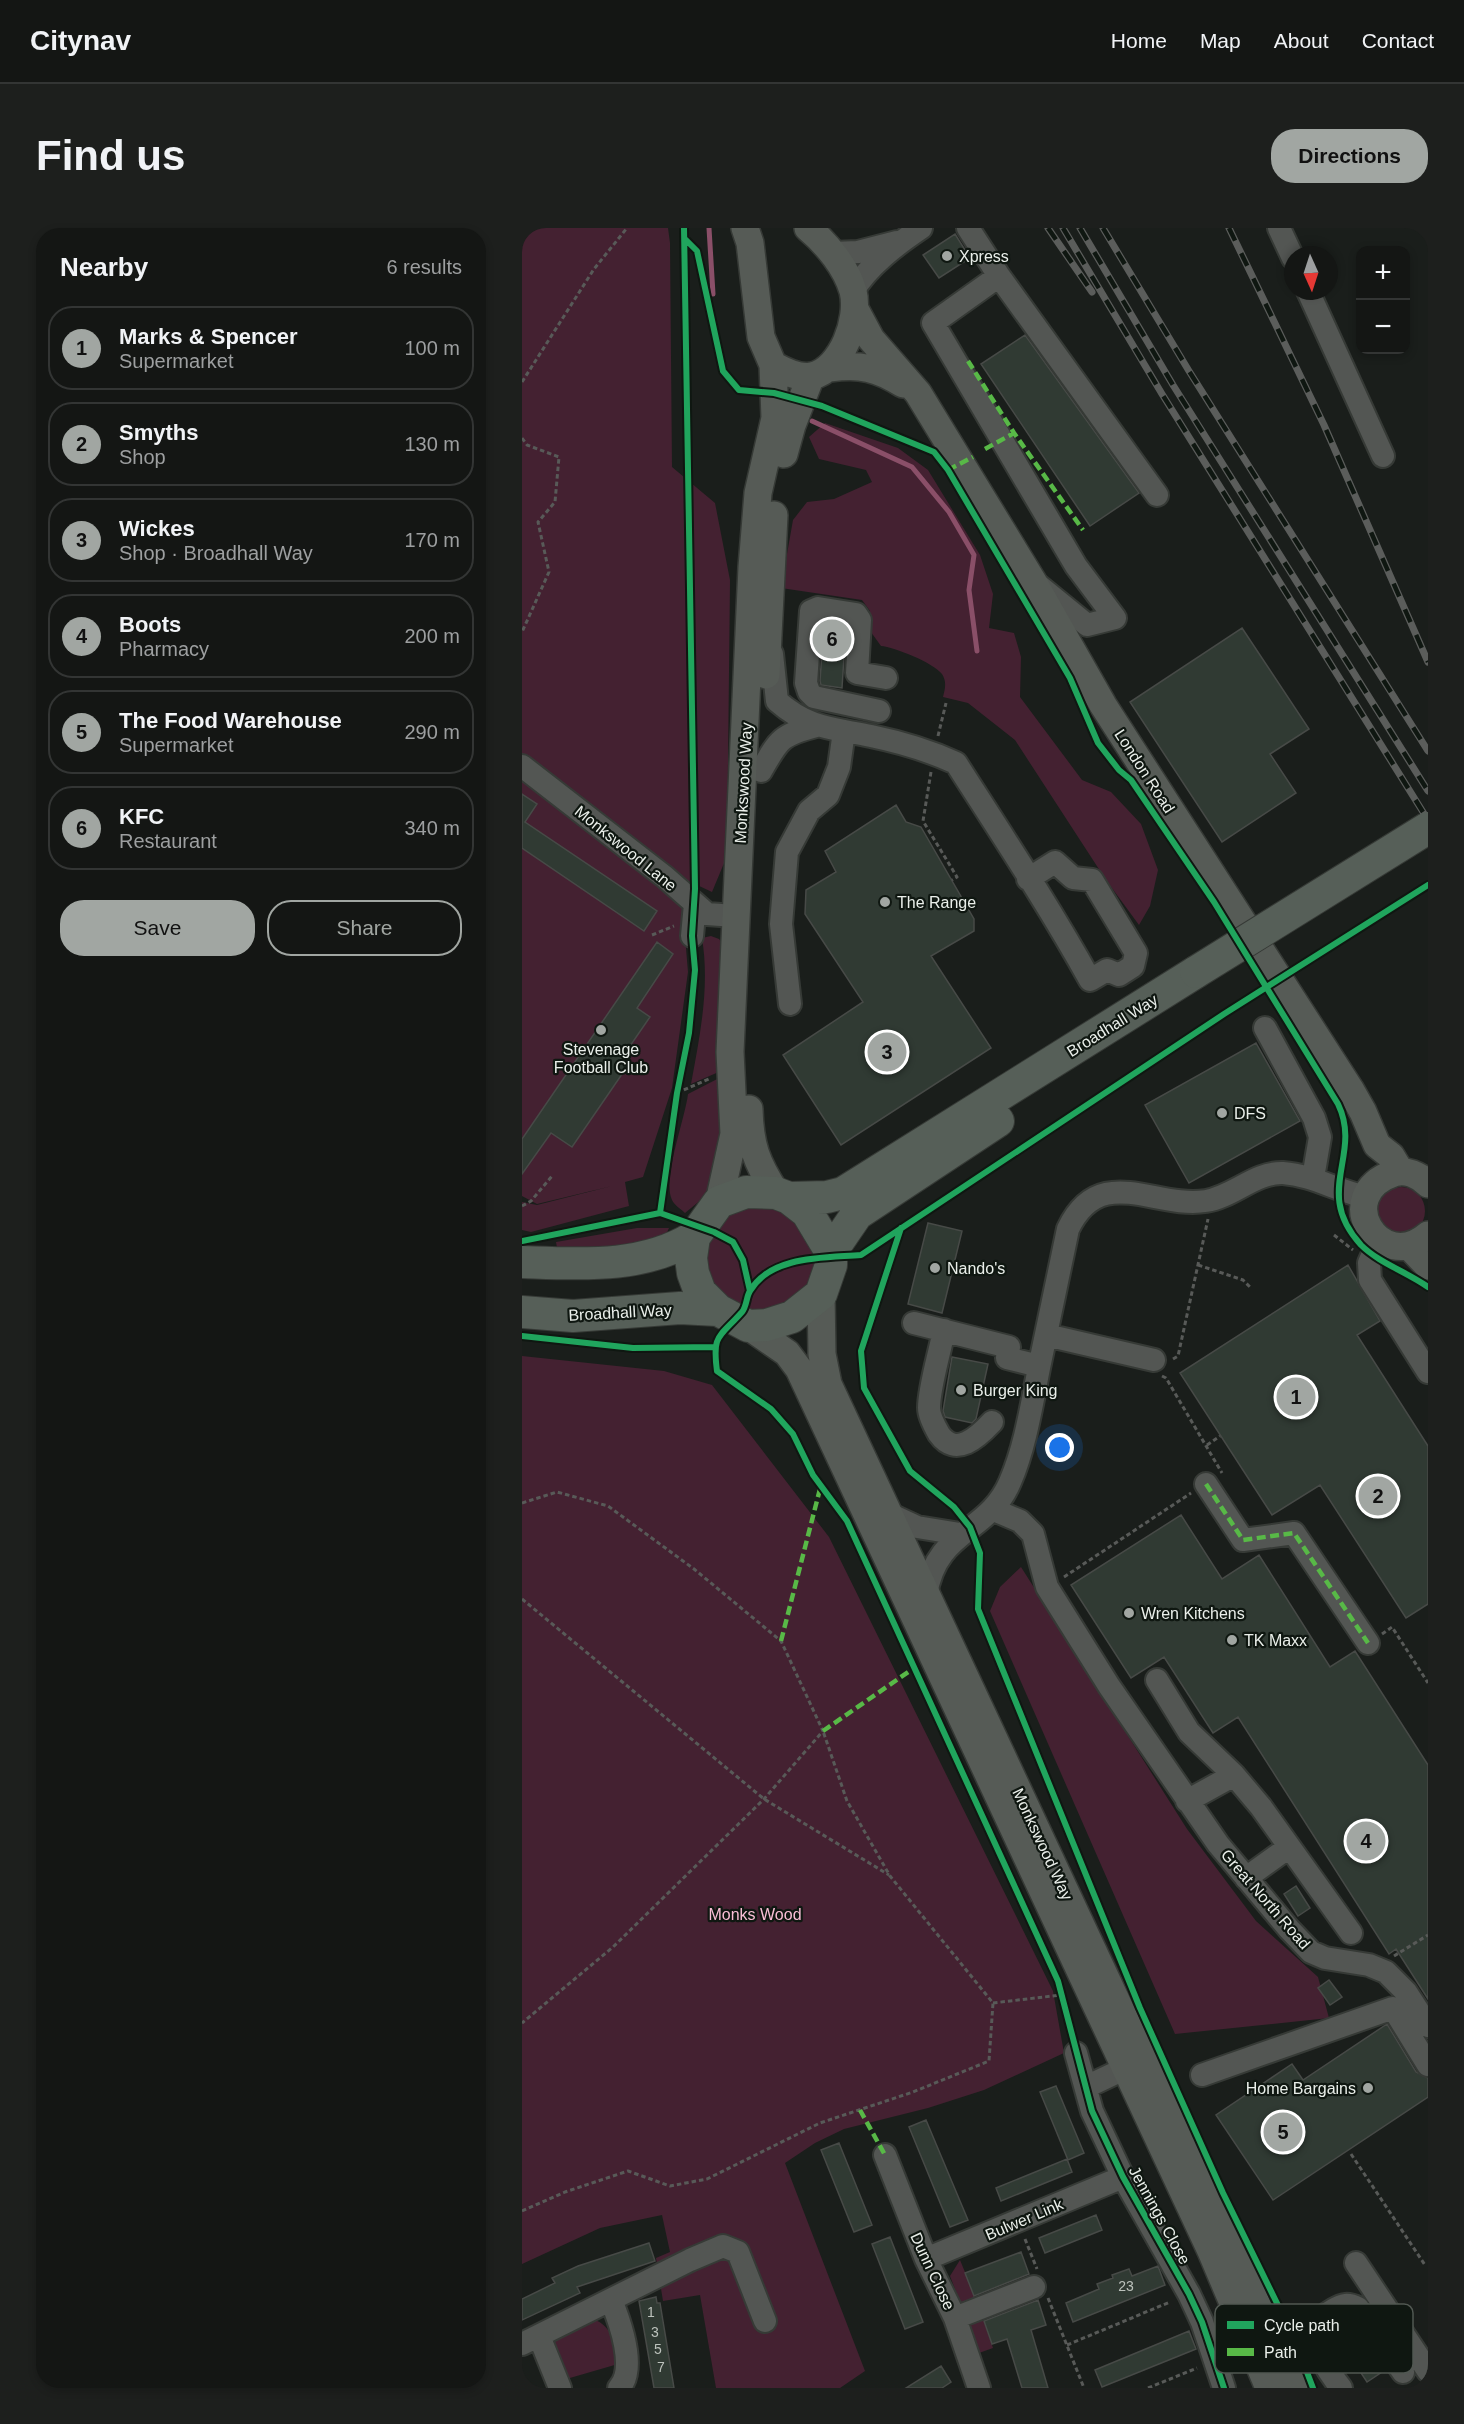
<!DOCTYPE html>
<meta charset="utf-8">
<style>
body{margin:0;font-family:Arial,sans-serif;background:#1d1f1d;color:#f1f3f6}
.controls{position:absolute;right:18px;top:18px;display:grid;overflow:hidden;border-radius:12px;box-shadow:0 3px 9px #0003}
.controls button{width:54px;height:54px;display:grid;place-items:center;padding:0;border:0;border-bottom:2px solid #333534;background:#141614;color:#f1f3f6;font:30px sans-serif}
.compass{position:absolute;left:762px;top:18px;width:54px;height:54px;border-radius:50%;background:#141614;box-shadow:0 3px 9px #0003;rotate:177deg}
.you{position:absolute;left:538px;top:1220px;width:21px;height:21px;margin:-15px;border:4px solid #fff;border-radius:50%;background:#1a73e8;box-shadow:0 0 0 9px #1a73e833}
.badge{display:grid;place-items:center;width:39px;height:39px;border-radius:50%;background:#a1a6a2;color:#111;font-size:20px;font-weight:700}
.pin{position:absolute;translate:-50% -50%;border:3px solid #fff;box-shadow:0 2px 6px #0006}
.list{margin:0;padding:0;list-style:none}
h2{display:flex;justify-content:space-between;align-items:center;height:78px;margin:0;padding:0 24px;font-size:26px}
h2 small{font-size:20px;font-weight:400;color:#9d9fa0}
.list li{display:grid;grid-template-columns:39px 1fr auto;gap:18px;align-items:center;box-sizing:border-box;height:84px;margin:0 12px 12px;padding:0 12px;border:2px solid #333534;border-radius:24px}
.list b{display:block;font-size:22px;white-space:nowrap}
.list p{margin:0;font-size:20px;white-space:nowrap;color:#9d9fa0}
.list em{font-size:20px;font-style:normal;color:#9d9fa0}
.actions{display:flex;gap:12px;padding:18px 24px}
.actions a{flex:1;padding:14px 0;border:2px solid #a1a6a2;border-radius:24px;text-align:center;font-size:21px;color:#a1a6a2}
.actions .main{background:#a1a6a2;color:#111}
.map{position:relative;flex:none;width:906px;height:2160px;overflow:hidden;border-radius:24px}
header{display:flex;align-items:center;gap:36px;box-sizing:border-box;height:84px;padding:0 30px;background:#141614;border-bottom:2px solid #333534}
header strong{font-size:28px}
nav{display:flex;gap:33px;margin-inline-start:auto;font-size:21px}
.intro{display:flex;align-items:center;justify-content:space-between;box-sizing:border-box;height:144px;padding:0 36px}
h1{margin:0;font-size:42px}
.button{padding:15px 27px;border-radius:24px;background:#a1a6a2;color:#111;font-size:21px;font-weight:700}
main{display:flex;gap:36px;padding:0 36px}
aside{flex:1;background:#141614;border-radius:24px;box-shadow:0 3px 9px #0003}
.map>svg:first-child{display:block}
.green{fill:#442131}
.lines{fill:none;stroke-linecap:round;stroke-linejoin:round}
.stream{stroke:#8a4f68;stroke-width:5}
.building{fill:#303a33;stroke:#474a47;stroke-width:1.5}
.minor-casing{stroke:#363a36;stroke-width:26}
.major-casing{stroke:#363a36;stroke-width:30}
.highway-casing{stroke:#363a36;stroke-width:34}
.path{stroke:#585a58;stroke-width:3;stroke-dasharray:4.5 3;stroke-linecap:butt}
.minor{stroke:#535653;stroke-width:22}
.major{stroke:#565b56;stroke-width:27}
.highway{stroke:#565f58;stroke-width:32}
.rail-casing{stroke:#5b5d5b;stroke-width:7}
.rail{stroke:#0f1711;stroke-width:4.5;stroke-dasharray:14;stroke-linecap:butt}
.highway-bridge-casing{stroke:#363a36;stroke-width:34;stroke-linecap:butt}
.highway-bridge{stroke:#565f58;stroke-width:32}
.quiet{stroke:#58b947;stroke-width:4.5;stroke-dasharray:9 4.5;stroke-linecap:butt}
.cycleway-casing{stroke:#0f1711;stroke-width:10}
.cycleway{stroke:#20a55d;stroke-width:6}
.poi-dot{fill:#a1a6a2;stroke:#0f1711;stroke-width:2}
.labels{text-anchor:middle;stroke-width:4.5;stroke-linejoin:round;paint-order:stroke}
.number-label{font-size:14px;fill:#bcc2bc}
.poi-label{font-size:16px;fill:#eaefea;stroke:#0f1711;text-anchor:start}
.street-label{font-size:16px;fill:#eaefea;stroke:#0f1711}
.park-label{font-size:16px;fill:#f9bed5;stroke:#0f1711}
.key{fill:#0f1711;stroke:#515852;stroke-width:1.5}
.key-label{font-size:16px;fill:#eaefea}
</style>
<header>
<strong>Citynav</strong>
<nav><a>Home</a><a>Map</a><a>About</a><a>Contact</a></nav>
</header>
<div class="intro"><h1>Find us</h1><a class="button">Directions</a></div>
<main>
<aside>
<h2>Nearby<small>6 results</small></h2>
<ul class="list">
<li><span class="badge">1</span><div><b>Marks &amp; Spencer</b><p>Supermarket</p></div><em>100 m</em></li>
<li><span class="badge">2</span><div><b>Smyths</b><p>Shop</p></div><em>130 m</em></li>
<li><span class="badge">3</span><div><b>Wickes</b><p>Shop · Broadhall Way</p></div><em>170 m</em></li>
<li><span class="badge">4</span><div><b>Boots</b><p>Pharmacy</p></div><em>200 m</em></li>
<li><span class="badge">5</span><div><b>The Food Warehouse</b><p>Supermarket</p></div><em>290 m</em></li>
<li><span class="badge">6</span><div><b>KFC</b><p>Restaurant</p></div><em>340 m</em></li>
</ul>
<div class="actions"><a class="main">Save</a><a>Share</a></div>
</aside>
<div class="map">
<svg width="906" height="2160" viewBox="0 0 906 2160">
<rect width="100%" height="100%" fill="#1a1e1b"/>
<path class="green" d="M0,0H146L148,15L150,239L193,275L208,352L205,628L190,664L158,649L166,744L150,860L121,949L103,954L107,978L9,1004L0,1002V974L15,977L90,958L15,976L0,968Z
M303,195L376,220L406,242L458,327L471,366L467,400L492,405L499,429L498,469L560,552L589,564L619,596L636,642L628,678L617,697L584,652L493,512L446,475L421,469C423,461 425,454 420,446C412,435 372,419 359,418L346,400L348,383L340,372L259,360L271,292L285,274L312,271L350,254L344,242L297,231L287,209Z
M189,708L197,711L202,718L199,843L169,856C178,807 188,759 180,710Z
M203,847L200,936L180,971L163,985C159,981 152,977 150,972C140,951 163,891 166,866Z
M855 983a24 24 0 1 1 48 0a24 24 0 1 1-48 0Z
M252,976C262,985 281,995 288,1006C299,1024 293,1060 275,1071C263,1078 248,1081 235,1086L194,1066L181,1035L189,1001L216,978Z
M115,1000H147L141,1013L36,1026L34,1014Z
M0,1128L142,1143L190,1157L307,1309L531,1763L542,1825L462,1862L406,1880L322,1901L293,1915L263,1935L343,2143L318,2160H194L178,2067L141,2073L134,2030L148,2024L140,1987L78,2000L0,2036Z
M499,1339L665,1601L734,1693L796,1749L807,1790L653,1806L468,1383L478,1359Z
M438,2032L456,2076L441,2082L428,2048Z
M459,2085L471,2120L457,2125L445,2090Z
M67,2090C91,2096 92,2114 96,2136L41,2152L32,2118L34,2110Z"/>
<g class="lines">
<path class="stream" d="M187,0L191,66
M290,193L390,239L427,284L452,327L447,362L455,423"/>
</g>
<path class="building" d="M433,6L448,30L417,50L401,27Z
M503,107L617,265L568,298L459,136Z
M302,395L324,398L320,460L299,457L298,453Z
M720,400L787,501L748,526L774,565L700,614L608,474Z
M0,566L15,576L3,594L135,683L122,703L0,620Z
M374,577L384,594L399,599L452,691V703L409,728L469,820L319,917L261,827L341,774L283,686L284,662L314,644L303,623Z
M135,714L151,726L115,780L128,789L99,831L107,836L50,919L29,905L0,946V911Z
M734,815L778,893L667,955L623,877Z
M406,995L440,1003L420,1085L386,1076Z
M826,1037L858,1093L835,1107L906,1218V1376L884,1390L798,1257L750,1287L658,1145Z
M430,1129L466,1136L454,1191L450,1195L423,1189L421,1183Z
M659,1287L700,1351L737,1327L808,1439L833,1423L906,1537V1771L874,1721L867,1726L716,1489L691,1505L642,1429L609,1450L549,1357Z
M774,1658L788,1680L776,1688L762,1666Z
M807,1752L820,1769L808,1777L796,1760Z
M865,1796L894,1844L906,1850V1869L751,1972L694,1887L770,1836L781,1852Z
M534,1858L562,1925L546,1932L518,1864Z
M404,1892L446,1992L428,1999L387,1899Z
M317,1915L350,1997L332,2004L299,1922Z
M545,1931L550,1944L479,1973L474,1960Z
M574,1987L580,2002L523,2025L517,2010Z
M368,2009L401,2094L383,2101L350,2016Z
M127,2015L133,2033L55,2059L58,2065L0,2092V2071L33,2055L30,2050L56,2038Z
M499,2024L507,2046L452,2068L443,2045Z
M636,2038L643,2057L551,2094L544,2075L577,2061L575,2056L591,2050L590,2047L607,2041L610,2048Z
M134,2069L135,2075H138L152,2160H132L117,2073Z
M516,2072L524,2097L509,2102L526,2160H500L485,2111L470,2116L462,2093Z
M825,2090L863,2142L845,2154L810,2101Z
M667,2103L674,2121L580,2159L573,2142Z
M419,2138L429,2154L420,2160H384Z"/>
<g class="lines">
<g class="minor-casing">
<path id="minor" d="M446,0L477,48L635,267
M757,0L771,30
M311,25L336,24L375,14
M477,48L411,95L554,338L593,390L565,397L516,357
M331,63C347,37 374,17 399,0
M786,63L861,228
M250,426L255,473C287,501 310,500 349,508C378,514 408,523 434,535C480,607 527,678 568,752L585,742L597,747L611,738L614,725L570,652L551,650L533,634L506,651
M357,483L292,469L287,464L284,455L289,383L296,380L334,386L338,392L335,445L364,450
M0,538L143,649L185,686L213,688
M239,543C257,511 259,507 294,498
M170,708L173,676
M268,776L259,696L265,624L287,583L306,567L317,539L322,503
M743,800L792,890L798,909L791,950
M857,1012L847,1035L848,1052L906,1144
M392,1095L487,1119L485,1130L517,1138
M422,1102C418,1124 407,1159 407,1180C407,1188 413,1199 417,1206C434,1230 456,1209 470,1194
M524,1107L632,1132
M684,1256L721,1312L772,1305L846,1415
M472,1282L498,1293L511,1306L525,1359L587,1458L696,1616L767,1701L789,1724L803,1730L847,1737L864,1744L884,1764L906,1798
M367,1286L395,1299L438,1306
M404,1367C414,1301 466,1306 488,1254C504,1217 510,1174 518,1135C527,1090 537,1046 546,1001C578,934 632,981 684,973C711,969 733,944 761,945C791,947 815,963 844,969
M635,1452L667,1504L712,1547L739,1579L829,1705
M665,1573L712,1547
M724,1650L767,1619
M554,1825L570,1883L601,1949L667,2066L680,2094L702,2160
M680,1847L871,1780L906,1837
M564,1859L604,1840
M363,1927L404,2031L433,2090L457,2160
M404,2031L601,1949
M834,2035L906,2143
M89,2072C98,2094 115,2141 97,2160
M433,2090L512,2059
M17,2108L38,2160
M0,2116L168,2032L201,2018L216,2024L243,2093
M819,2160C802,2138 775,2101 811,2082C821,2076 826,2075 836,2080L881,2144"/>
</g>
<g class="major-casing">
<path id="major" d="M223,0L228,15L239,109L251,137C262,143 277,151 290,148C320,141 338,91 331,63C324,39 305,16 286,0
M333,81L349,111L396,165L510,352L581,477L828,861L841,884L855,917L869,928L878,943
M309,140C338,136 356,140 381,156
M262,226L270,197L289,148
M244,447L252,287
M227,881C228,917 234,934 254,965
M906,956C897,947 884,941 872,945C808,967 858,1048 906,1007
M197,974L212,906L208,824L230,339L236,265L253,190L251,137
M887,1018L906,1038
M299,1066L300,1126L306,1156L708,2016L772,2160
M226,1098L265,1125L277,1141L689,2023L747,2160"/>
</g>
<g class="highway-casing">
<path id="highway" d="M224,964L254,965L267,970L285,984L309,1024V1037L299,1066L270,1089L245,1097L226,1098L196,1082L178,1064L171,1045L169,1030L172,1009L197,974Z
M267,970L305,969L321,965L674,744
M309,1024L335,986L476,893
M0,1034C59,1036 120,1041 172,1009
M0,1084L51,1088L158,1080L196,1082"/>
</g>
<path class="path" d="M0,154L72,41L105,0
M0,210L5,217L37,229L33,274L16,294L27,344L0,404
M416,508L424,475
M409,544L401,593L435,649L430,652
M130,707L152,698
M155,865L189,850
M0,978L9,973L30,948
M812,1007L831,1022
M676,1037L721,1052L729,1060
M651,1131L656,1128L686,991
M640,1148L644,1150L700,1245
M685,1217L698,1208
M0,1275L35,1264L86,1278L172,1341L259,1413L301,1503L242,1571L91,1719L0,1795
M542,1349L669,1265
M0,1371L242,1571L367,1647
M860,1406L870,1399L906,1455
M872,1728L906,1707
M471,1775L539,1767
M829,1926L903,2037
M0,1983L43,1964L106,1943L148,1958L185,1951L298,1895L391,1864L467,1833L471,1775L368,1648L325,1573L301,1503
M503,2011L515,2041
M526,2070L562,2160
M545,2117L648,2074
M626,2160L675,2140"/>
<use href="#minor" class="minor"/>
<use href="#major" class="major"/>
<use href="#highway" class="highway"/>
<g class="rail-casing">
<path id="rail" d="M526,0L570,64
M541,0L640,166L906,592
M558,0L651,157L906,563
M581,0L667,143L906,523
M707,0L802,197L906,434"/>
</g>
<use href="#rail" class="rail"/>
<g class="highway-bridge-casing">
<path id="highway-bridge" d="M674,744L906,600"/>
</g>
<use href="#highway-bridge" class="highway-bridge"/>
<path class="quiet" d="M446,133L492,205L561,302
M463,221L492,205
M426,242L451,229
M684,1256L721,1312L772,1305L846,1415
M259,1413L299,1257
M301,1503L392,1440
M338,1882L363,1927"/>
<g class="cycleway-casing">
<path id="cycleway" d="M163,11L175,23L201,143L217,162L252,165L300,178L412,224L426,242L548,450L576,515L597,542L609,552L692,674L816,876C841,928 790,963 839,1017C857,1035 885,1044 906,1059
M138,985L155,865L167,805L173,742L170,708L173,661L162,0
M379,1000L339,1123L342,1160L388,1243L432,1279L448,1299L458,1325L456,1381L618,1780L701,1965L772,2110L791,2160
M0,1013L138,985L192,1004L211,1014L221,1032L228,1063
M0,1108L111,1120L192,1119
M702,2160L680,2094L667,2066L601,1949L570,1883L536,1753L325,1293L291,1247L271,1206L249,1181L195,1143C190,1106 197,1110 220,1084C225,1078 224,1069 228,1063C249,1027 304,1030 339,1027L702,786L906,657"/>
</g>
<use href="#cycleway" class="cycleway"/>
</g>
<g class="poi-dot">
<circle cx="425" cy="28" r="6"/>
<circle cx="363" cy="674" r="6"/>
<circle cx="79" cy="802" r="6"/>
<circle cx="700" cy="885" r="6"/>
<circle cx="413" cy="1040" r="6"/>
<circle cx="439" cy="1162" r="6"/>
<circle cx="607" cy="1385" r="6"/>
<circle cx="710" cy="1412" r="6"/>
<circle cx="846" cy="1860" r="6"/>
</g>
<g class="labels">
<g class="number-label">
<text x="604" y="2063">23</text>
<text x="129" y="2089">1</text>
<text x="133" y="2109">3</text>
<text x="136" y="2126">5</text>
<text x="139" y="2144">7</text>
</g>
<g class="poi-label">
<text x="437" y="34">Xpress</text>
<text x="375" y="680">The Range</text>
<text x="79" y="827" text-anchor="middle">Stevenage<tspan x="79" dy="18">Football Club</tspan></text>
<text x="712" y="891">DFS</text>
<text x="425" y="1046">Nando's</text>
<text x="451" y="1168">Burger King</text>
<text x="619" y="1391">Wren Kitchens</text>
<text x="722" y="1418">TK Maxx</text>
<text x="834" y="1866" text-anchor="end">Home Bargains</text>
</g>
<g class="street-label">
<text transform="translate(623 543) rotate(57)" y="6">London Road</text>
<text transform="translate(221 555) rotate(-87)" y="6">Monkswood Way</text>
<text transform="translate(104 620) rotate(39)" y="6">Monkswood Lane</text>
<text transform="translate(590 797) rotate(-32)" y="6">Broadhall Way</text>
<text transform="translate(98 1084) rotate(-3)" y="6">Broadhall Way</text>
<text transform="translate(521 1616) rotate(65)" y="6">Monkswood Way</text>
<text transform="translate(744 1671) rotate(49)" y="6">Great North Road</text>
<text transform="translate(638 1987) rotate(61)" y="6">Jennings Close</text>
<text transform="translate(502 1991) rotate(-23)" y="6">Bulwer Link</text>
<text transform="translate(411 2043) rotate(65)" y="6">Dunn Close</text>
</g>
<g class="park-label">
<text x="233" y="1692">Monks Wood</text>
</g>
</g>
<rect x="693" y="2076" width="198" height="69" rx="9" class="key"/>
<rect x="705" y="2093" width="27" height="8" fill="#20a55d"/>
<rect x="705" y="2120" width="27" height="8" fill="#58b947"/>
<g class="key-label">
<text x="742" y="2103">Cycle path</text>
<text x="742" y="2130">Path</text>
</g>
</svg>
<div class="controls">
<button>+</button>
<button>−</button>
</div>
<svg class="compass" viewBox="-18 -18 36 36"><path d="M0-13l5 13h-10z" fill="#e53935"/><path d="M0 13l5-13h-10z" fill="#9d9fa0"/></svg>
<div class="you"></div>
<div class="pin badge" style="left:774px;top:1169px">1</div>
<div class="pin badge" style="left:856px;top:1268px">2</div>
<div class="pin badge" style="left:365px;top:824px">3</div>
<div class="pin badge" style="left:844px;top:1613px">4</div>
<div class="pin badge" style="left:761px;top:1904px">5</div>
<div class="pin badge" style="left:310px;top:411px">6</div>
</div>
</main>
